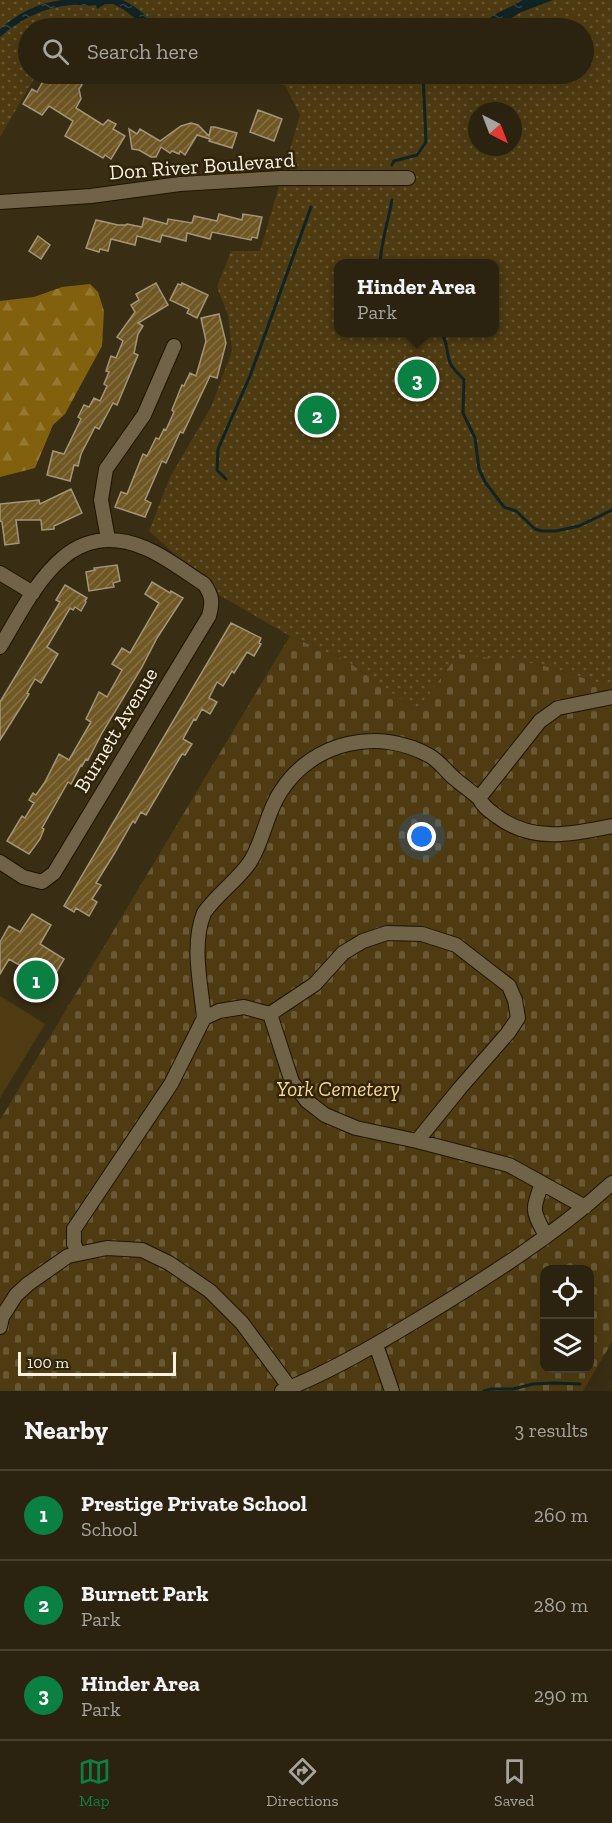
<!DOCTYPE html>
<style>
body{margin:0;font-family:"Zilla Slab",serif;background:#372f1d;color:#f1f3f6}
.controls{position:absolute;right:18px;bottom:18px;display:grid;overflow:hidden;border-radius:12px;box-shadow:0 6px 24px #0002}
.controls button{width:54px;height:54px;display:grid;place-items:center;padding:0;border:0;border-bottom:2px solid #473f2f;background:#2b220f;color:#f1f3f6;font:30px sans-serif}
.compass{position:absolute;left:468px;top:102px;width:54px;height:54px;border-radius:50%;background:#2b220f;box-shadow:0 6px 24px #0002;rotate:138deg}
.scale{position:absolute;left:18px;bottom:15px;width:158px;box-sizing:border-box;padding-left:6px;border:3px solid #f8f1e2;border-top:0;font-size:16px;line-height:21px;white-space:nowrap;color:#f8f1e2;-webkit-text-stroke:4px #2f230a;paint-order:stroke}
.you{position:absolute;left:422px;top:837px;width:21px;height:21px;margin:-15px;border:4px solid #fff;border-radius:50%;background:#1a73e8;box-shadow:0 0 0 9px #1a73e833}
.badge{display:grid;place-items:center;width:39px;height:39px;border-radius:50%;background:#0b8043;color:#fff;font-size:20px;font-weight:700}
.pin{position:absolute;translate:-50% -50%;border:3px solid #fff;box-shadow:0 2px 6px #0006}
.popup{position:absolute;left:334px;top:259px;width:165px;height:78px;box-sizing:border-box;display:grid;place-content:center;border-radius:12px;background:#2b220f;filter:drop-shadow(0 2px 4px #0005);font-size:20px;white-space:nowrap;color:#a6a49e}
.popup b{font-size:22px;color:#f1f3f6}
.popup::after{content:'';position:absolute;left:50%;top:100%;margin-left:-12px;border:12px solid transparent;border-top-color:#2b220f}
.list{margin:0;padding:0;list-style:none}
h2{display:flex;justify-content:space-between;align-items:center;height:78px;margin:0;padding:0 24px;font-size:26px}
h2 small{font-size:20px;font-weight:400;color:#a6a49e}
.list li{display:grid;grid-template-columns:39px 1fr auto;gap:18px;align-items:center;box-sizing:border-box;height:90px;padding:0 24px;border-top:2px solid #473f2f}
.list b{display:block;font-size:22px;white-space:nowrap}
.list p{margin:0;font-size:20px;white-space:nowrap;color:#a6a49e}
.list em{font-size:20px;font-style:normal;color:#a6a49e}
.icon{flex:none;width:33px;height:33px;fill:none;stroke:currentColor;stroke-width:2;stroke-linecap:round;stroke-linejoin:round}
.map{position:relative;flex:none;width:612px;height:1391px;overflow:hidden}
.search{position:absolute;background:#2b220f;box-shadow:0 6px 24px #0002;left:18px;right:18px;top:18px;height:66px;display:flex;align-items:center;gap:15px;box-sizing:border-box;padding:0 21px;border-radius:33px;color:#a6a49e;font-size:22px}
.sheet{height:348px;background:#2b220f}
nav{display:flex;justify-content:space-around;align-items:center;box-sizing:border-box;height:84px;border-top:2px solid #473f2f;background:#2b220f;font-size:16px;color:#a6a49e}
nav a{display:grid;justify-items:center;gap:3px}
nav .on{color:#0b8043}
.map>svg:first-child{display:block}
.green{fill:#4e3b12}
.forest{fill:url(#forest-firs)}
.cemetery{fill:url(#cemetery-stones);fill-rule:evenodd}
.park{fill:url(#park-dots);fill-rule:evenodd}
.water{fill:url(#water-ripples)}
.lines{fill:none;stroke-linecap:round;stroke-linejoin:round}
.stream{stroke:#102325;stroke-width:3}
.building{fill:url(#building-hatch);stroke:#a39579;stroke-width:1.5}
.minor-casing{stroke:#201500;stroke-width:16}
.minor{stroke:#706348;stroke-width:14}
.labels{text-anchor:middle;stroke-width:5;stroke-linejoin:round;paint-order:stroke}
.street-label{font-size:21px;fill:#f8f1e2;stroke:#2f230a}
.park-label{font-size:21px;font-style:italic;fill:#fad894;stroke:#2f230a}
</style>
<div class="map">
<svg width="612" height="1391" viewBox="0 0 612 1391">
<defs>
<pattern id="forest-firs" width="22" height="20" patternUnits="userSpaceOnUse" patternTransform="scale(1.5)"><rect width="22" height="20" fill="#82610e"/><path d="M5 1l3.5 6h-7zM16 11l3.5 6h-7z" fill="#947831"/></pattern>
<pattern id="cemetery-stones" width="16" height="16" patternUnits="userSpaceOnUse" patternTransform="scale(1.5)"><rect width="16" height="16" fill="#4e3b12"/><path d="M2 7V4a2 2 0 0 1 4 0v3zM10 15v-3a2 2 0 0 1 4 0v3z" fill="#685834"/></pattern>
<pattern id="park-dots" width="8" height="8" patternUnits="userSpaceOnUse" patternTransform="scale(1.5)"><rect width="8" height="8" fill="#4e3b12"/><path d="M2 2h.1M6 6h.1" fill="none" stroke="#685834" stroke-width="1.8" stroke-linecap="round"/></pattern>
<pattern id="water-ripples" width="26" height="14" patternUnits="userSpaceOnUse" patternTransform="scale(1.5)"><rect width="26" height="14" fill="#102325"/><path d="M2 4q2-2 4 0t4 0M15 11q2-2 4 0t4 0" fill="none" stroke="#344344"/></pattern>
<pattern id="building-hatch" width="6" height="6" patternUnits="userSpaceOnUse" patternTransform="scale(1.5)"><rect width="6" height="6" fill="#705825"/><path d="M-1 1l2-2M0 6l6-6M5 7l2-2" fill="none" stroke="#857044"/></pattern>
</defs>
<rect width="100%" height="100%" fill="#392d14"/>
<path class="green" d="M0,996L45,1024L0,1098Z"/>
<path class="forest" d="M90,284L98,292L104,311L102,346L65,414L53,425L35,468L0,477V301L34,297L62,287Z"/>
<path class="cemetery" d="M290,636L347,661L417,711L458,654L512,656L600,683L612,682V1342L583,1391H0V1120ZM544,1270H590V1368H544Z"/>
<path class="park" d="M0,0H612V682L600,683L538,664L458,654L417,711L347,661L290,636L219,595L207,576L179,558L149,531L170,477L211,407L232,351L228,315L217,287L231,251H260L300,115L285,85L226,78L171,81L165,74H584V28H28V74H37L0,137ZM477,111H513V147H477ZM339,264H495V332H339Z"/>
<path class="water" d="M62,0H123L135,7L162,28H147L123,9L113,4H105L97,9L96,5C88,7 80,4 72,5C44,7 21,19 0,37V29C18,13 38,3 62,0Z
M523,0H553L519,13L496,28H481L492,16Z
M287,19L315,20L331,28H347H261L274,21L282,22Z"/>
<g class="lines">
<path class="stream" d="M392,165L394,161L417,155L426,142L423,74
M380,264C381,242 388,222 392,200
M441,332C448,341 446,354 451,365C454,370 460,375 464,380L463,413L475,438L479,469L485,482L504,507L516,511L535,529L542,531H556L579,526L612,510
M226,479L217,470L218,449L250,376L311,207
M484,1391L491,1389H513L533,1384L554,1383L580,1384"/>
</g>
<path class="building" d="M54,75L66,83L70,77L74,76L78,79L82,85L79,89L81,99L76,108L103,125L108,120L116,124L113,129L125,136L111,159L105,155L103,158L65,136L73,121L49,106L42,115L23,104L32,89L37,92L46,76L51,79Z
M258,110L282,119L274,141L250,132Z
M191,123L198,125L209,136L211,127H215L237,133L232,148L209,141L210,139L197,135L185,155L180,151L179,154L172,151L170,153L161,147L156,157H151L139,150L132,149L129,129L137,134L140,129L160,141L181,126Z
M219,214L242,220L243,214L262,217L257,238L252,237L251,240L212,232L210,239L187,233L186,241L162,235L160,242L137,236L135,245L111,239L108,251L100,249L99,252L86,248L96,220L118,225H126L127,224L142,227L144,218L167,224L168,219L192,223L194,216L217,221Z
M38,236L50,245L41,259L29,251Z
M156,283L168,305L138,323L143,326L138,334L134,353L138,355L117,405L113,403L99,429L95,427L81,454L78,466L74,465L70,481L47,475L53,451L64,454L81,419L78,417L84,405L89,407L94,398L100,401L107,386L104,384L109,372L106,371L111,356L116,358L123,341L117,337L135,312L131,305L139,300L136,294Z
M182,283L208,295L197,318L187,313L189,309L170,300L178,284L181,285Z
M219,314L226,343L217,378L210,376L183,433L180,432L166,463L162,461L145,500L151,503L145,517L115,507L121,492L127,494L143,454L147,456L156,438L159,439L164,429L166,430L174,412L172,410L182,385L184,386L190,373L196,376L206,341L201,318Z
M71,489L82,513L54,526V529L42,530L41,520H16L19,543L5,545L2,522L0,521V504L39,500L40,504Z
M117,565L120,581L113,583L114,587L89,591L86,572L95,570L94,568Z
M152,582L170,593L171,591L183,598L157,638L142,667L102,733L88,760L86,759L82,766L81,765L71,784L68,782L42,828L44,829L40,839L29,854L7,841L22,816L25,818L34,803L29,800L33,793L36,795L45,782L59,754L69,760L91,722L86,719L99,692L107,697L122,670L112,664L122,648L130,653L159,603L145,594Z
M65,585L87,598L85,601L86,602L81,611L75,607L73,610L70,608L47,647L58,654L41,683L35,679L27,693L29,694L0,740V702L60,602L56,600Z
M231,623L261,638L259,643L261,644L254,656L247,652L234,673L232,671L223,686L217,682L209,698L217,702L210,714L202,709L196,720L194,719L183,739L192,744L185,755L182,754L146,815L141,812L135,823L133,821L114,854L96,883L101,885L92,899L97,902L89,916L76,908L74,912L64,906Z
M32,914L51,925L40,944L64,959L50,983L9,959L0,974V942L9,926L20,932Z"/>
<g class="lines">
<g class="minor-casing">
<path id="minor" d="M0,202L91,196L180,184L281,178H408
M108,539L101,500L106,469L144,415L174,346
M0,573L33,593
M0,647C33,592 66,515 145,548C165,556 185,572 204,584C212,595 213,602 209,616L54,873L42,882L23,877L0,862
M479,798L540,721L558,708L612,697
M270,1014L292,1082L307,1101L325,1115L356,1128L417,1141L509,1165L585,1207
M204,1018C201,984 191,945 204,913C217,894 237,881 250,862C264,840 266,813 281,791C313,741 379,727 430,756C439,761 446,771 454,778C462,785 471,791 479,798C483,807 490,811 498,817C533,843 573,834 612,826
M542,1184C531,1211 533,1211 546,1236
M78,1253L74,1244V1229L171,1084L204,1018L219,1011L244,1007L270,1014L315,984L343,953L363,941L387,933L422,934L456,945L509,986L515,1000L518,1018L508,1033L460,1088L417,1141
M0,1327L2,1317L16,1295L28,1284L68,1256L107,1248L142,1250L169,1263L210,1291L242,1323L290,1388
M376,1345L392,1391
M282,1391C334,1370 379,1343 427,1314C491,1275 556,1234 612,1183"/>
</g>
<use href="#minor" class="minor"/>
</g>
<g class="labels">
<g class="street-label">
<text transform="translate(202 166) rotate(-4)" y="7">Don River Boulevard</text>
<text transform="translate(116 730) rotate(-59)" y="7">Burnett Avenue</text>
</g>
<g class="park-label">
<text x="338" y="1096">York Cemetery</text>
</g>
</g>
</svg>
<div class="controls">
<button><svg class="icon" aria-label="locate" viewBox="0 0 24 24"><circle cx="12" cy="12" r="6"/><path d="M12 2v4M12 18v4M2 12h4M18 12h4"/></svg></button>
<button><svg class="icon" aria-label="layers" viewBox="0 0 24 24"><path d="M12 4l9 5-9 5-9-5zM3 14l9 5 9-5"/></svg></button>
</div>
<svg class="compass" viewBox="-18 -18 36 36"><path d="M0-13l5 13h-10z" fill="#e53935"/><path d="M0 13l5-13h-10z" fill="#a6a49e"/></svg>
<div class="scale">100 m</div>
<div class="you"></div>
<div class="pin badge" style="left:36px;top:980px">1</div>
<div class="pin badge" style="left:317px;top:415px">2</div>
<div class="pin badge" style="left:417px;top:379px">3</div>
<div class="popup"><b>Hinder Area</b>Park</div>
<div class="search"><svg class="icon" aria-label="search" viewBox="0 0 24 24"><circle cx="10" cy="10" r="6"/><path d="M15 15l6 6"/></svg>Search here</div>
</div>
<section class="sheet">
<h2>Nearby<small>3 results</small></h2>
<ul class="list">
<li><span class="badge">1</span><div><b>Prestige Private School</b><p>School</p></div><em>260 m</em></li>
<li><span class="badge">2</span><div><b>Burnett Park</b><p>Park</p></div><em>280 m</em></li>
<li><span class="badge">3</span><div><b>Hinder Area</b><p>Park</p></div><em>290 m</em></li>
</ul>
</section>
<nav>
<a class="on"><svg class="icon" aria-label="map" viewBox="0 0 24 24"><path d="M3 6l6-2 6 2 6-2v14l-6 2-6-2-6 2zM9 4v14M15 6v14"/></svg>Map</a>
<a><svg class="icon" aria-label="directions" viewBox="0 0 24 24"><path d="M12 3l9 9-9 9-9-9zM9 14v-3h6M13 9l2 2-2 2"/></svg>Directions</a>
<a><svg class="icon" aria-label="saved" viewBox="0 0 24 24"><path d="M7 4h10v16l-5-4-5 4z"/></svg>Saved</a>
</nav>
